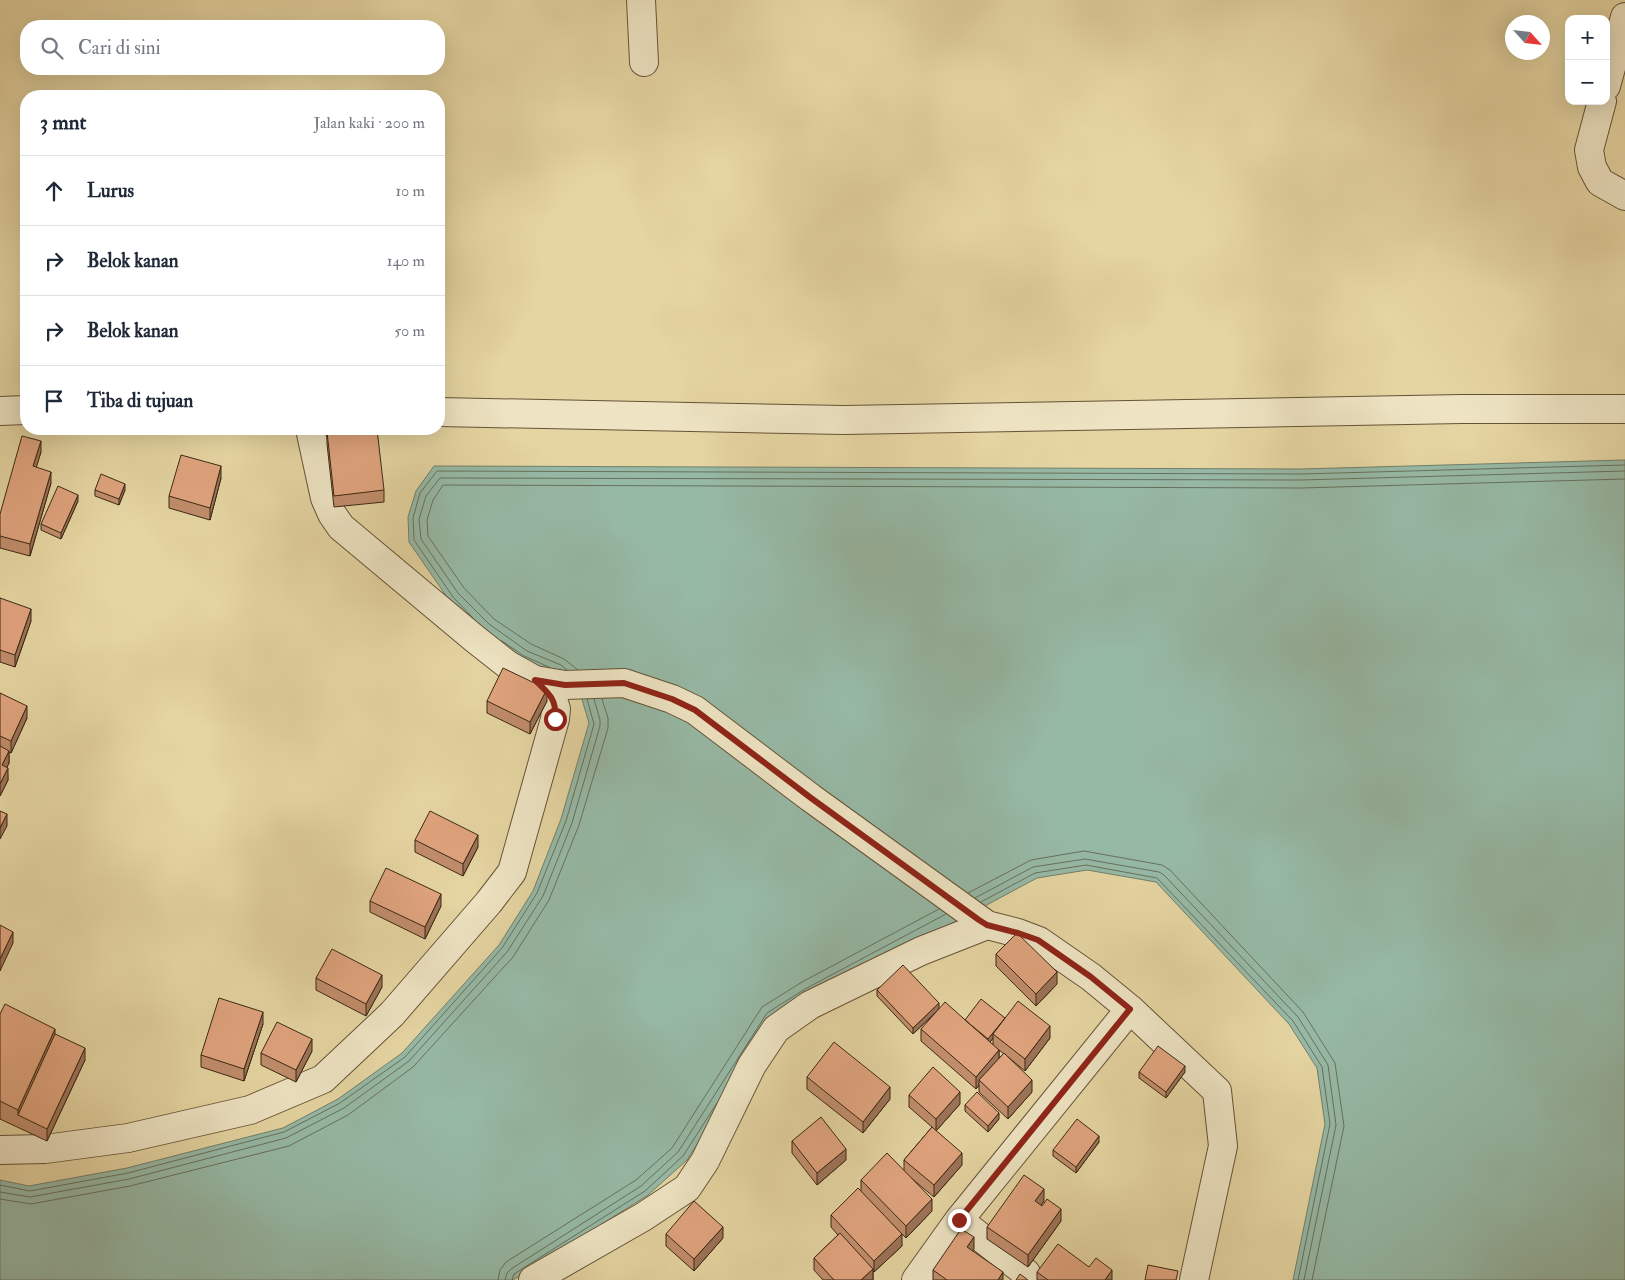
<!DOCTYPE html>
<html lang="id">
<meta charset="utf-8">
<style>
body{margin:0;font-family:"IM FELL Double Pica",serif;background:#f6f6f7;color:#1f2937}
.controls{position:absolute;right:15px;top:15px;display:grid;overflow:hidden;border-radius:10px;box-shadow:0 5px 20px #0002}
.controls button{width:45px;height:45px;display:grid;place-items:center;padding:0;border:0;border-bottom:1px solid #e0e1e3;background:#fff;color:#1f2937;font:25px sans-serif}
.compass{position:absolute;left:1505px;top:15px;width:45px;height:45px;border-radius:50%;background:#fff;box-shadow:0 5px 20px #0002;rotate:117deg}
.stop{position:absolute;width:15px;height:15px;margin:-11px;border:4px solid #8f2418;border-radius:50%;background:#fff}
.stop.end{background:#8f2418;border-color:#fff;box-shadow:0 1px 5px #0008}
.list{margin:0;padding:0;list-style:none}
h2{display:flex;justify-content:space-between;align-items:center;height:65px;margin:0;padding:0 20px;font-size:21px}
h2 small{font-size:16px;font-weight:400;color:#747a83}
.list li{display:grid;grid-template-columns:32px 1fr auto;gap:15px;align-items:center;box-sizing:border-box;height:70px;padding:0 20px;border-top:1px solid #e0e1e3}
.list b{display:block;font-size:19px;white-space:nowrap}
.list em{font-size:16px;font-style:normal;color:#747a83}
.icon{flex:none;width:28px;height:28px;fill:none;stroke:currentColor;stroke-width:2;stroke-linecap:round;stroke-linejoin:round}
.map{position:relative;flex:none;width:1625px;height:1280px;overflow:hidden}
.search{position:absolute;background:#fff;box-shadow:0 5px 20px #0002;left:20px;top:20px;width:425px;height:55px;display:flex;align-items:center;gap:12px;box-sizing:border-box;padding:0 18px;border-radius:20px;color:#747a83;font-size:19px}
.panel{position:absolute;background:#fff;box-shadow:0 5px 20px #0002;left:20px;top:90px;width:425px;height:345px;border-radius:20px}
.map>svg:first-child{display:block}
.water{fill:#96b9a6;stroke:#727f6b}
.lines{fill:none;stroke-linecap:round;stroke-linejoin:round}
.shore{stroke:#68705c;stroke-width:1}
.minor-casing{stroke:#665337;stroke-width:30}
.minor{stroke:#eee4c3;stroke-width:28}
.wall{fill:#c18d6c;stroke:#3b2813;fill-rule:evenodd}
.shaded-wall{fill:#9d7358;stroke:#3b2813}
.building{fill:#e0a47e;stroke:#3b2813}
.route{stroke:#8f2418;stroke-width:6}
</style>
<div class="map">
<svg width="1625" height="1280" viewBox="0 0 1625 1280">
<rect width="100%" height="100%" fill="#e5d5a2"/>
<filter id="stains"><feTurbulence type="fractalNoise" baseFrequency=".004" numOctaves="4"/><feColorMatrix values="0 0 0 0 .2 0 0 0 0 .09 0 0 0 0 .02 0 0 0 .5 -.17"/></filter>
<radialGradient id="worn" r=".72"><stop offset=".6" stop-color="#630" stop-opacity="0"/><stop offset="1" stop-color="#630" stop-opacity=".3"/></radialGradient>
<path class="water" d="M1625,460V1280H1293L1325,1124L1317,1068L1289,1024L1156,882L1087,870L1037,878L811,999L774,1022L687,1160L648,1195L513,1280H0V1180L29,1186L127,1168L283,1128L338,1099L402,1053L499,945L533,891L561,819L589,723L581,696L522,660L449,600L409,542L408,517L416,491L434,466L1301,469Z"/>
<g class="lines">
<path class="shore" d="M475,620L453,597L414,540L413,518L420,493L437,471L1301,474L1625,465
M502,641L524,656L549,667
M567,670L561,665L527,651L489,624L458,593L421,539L419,519L426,496L440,478L1301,480L1625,471
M578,670L564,659L531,644L494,619L464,588L428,536L427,520L433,500L443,485L1301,488L1625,479
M968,893L1031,860L1084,851L1162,865L1170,870L1303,1012L1335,1063L1344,1126L1312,1280
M975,898L1033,867L1085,859L1159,872L1164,875L1298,1017L1328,1065L1336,1125L1304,1280
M981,902L1035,873L1086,865L1157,878L1293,1021L1322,1067L1330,1124L1298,1280
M0,1185L30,1191L128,1173L284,1132L340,1103L405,1057L502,948L537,893L566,821L594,724L587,699
M0,1192L30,1197L129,1179L286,1138L344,1108L409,1061L507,952L543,896L572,823L600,726V720L594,699
M0,1199L31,1204L130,1186L289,1146L348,1115L413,1067L513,957L549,900L579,825L608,728V718L602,699
M498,1280L500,1270L506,1262L636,1180L672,1148L762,1007L802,982L939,909
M505,1280L507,1273L511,1269L641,1186L678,1152L767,1013L805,989L946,914
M512,1280L514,1274L645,1191L683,1156L717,1103"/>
<g class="minor-casing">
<path id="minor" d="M641,0L644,62
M1606,86L1625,17
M1602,101L1589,150L1592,167L1600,182L1625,196
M0,411L26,410
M439,412L844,420L1462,409H1625
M535,680L565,685L624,683L672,699L695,710L811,798L987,925
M0,1150L45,1149L128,1138L250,1110L323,1079L392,1014L489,902L512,872L555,719L556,709L553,699L535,680L508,665L475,639L341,527L332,514L325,498L310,429
M959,1220L1026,1273
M533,1280L643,1217L687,1188L705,1161L752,1065L776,1029L810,1005L921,951L987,925L1018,933L1039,941L1091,977L1130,1009L1217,1091L1223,1146L1194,1280
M916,1280L959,1220L1130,1009"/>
</g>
<use href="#minor" class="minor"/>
</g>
<path class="wall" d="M327,432L384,490V502L334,507L327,444Z
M41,452L36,467L51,483L30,556L0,548V514Z
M221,478L210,520L169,508V496Z
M95,490H125L119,505L95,496Z
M78,501L61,539L41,530V524Z
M0,598L31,621L15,667L0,662Z
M0,693L27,718L11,753L9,752V763L7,767L8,780L0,796Z
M487,701H547L530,734L487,713Z
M415,840L478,847L463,876L415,852Z
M370,901L441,906L425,939L370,912Z
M996,954L1057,984L1036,1006L996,966Z
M316,978L382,987L366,1016L316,990Z
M877,990L939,1009L913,1034L877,996Z
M0,1014L55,1034L85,1060L47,1141L0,1119Z
M1005,1018L1050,1038L1025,1071L1008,1057L1032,1092L1008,1119L979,1092V1085L976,1089L921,1041V1029L965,1020ZM993,1038V1045L990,1042ZM999,1050L1004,1054L999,1058Z
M263,1024L244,1081L201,1067V1055Z
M312,1051L296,1082L261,1065V1053Z
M1139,1072H1185L1166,1098L1139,1078Z
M807,1077L890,1099L863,1133L807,1089Z
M909,1095L960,1104L936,1131L962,1165L934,1197L911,1178L932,1211L906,1238L887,1219L902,1246L874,1272L873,1271V1280H823L814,1270V1258L838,1235L831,1227V1215L861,1191V1180L904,1170V1160L932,1127L909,1107Z
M965,1105L999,1119L988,1132L965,1111Z
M792,1141L846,1160L817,1185L792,1153Z
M1099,1142L1076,1173L1053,1156V1150Z
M1044,1201L1041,1205L1061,1221L1028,1267L987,1239V1227Z
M666,1234L723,1238L694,1271L666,1246Z
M974,1249L972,1251L1003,1280H933V1270Z
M1089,1267L1112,1280H1037V1272Z"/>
<path class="shaded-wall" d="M41,441V452L33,478V466Z
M221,466V478L210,520V508Z
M51,472V483L30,556V544Z
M125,484V490L119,505V499Z
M78,495V501L61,539V533Z
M31,609V621L15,667V655Z
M547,689V701L530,734V722Z
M27,706V718L11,753V741Z
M9,751V763L2,777V765Z
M8,768V780L0,796V784Z
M7,814V826L0,839V828Z
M478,835V847L463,876V864Z
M441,894V906L425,939V927Z
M13,932V943L0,971V959Z
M1057,972V984L1036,1006V994Z
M382,975V987L366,1016V1004Z
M939,1003V1009L913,1034V1028Z
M263,1012V1024L244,1081V1069Z
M1005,1018L993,1034V1038L988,1045V1039Z
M1050,1026V1038L1025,1071V1059Z
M55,1029V1046L18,1115V1110Z
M312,1039V1051L296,1082V1070Z
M85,1048V1060L47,1141V1129Z
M999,1050V1062L979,1080V1085L976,1089V1077Z
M1185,1066V1072L1166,1098V1092Z
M1032,1080V1092L1008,1119V1107Z
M890,1087V1099L863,1133V1122Z
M960,1092V1104L936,1131V1119Z
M999,1113V1119L988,1132V1126Z
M1099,1136V1142L1076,1173V1167Z
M846,1149V1160L817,1185V1173Z
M962,1153V1165L934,1197V1185Z
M1044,1189V1201L1035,1213V1201Z
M932,1199V1211L906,1238V1226Z
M1061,1209V1221L1028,1267V1255Z
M723,1227V1238L694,1271V1259Z
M902,1234V1246L874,1272V1261Z
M974,1237V1249L967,1259V1247Z
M873,1269V1280H861Z
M1112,1270V1280H1105Z
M1003,1272V1280H998Z"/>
<path class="building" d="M351,429H377L384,490L334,496L327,432Z
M22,436L41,441L33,466L51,472L30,544L0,536V514Z
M181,455L221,466L210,508L169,496Z
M101,474L125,484L119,499L95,490Z
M58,486L78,495L61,533L41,524Z
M0,598L31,609L15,655L0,650Z
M503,668L547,689L530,722L487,701Z
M0,693L27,706L11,741L0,736Z
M0,746L9,751L2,765L8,768L0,784Z
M0,811L7,814L0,828Z
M430,811L478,835L463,864L415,840Z
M386,868L441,894L425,927L370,901Z
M0,925L13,932L0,959Z
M1017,933L1057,972L1036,994L996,954Z
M332,949L382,975L366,1004L316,978Z
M903,965L939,1003L913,1028L877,990Z
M219,998L263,1012L244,1069L201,1055Z
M981,999L1005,1018L988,1039L965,1020Z
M1018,1001L1050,1026L1025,1059L993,1034Z
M945,1002L999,1050L976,1077L921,1029Z
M5,1004L55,1029L18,1110L0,1101V1014Z
M277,1022L312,1039L296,1070L261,1053Z
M55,1034L85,1048L47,1129L18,1115Z
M834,1042L890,1087L863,1122L807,1077Z
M1158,1046L1185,1066L1166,1092L1139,1072Z
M1004,1053L1032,1080L1008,1107L979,1080Z
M933,1067L960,1092L936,1119L909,1095Z
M977,1092L999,1113L988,1126L965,1105Z
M821,1117L846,1149L817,1173L792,1141Z
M1077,1119L1099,1136L1076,1167L1053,1150Z
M932,1127L962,1153L934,1185L904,1160Z
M887,1153L932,1199L906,1226L861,1180Z
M1024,1175L1044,1189L1035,1201L1042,1206L1047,1199L1061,1209L1028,1255L987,1227Z
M858,1188L902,1234L874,1261L831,1215Z
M694,1201L723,1227L694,1259L666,1234Z
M961,1229L974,1237L967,1247L1003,1272L998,1280H947L933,1270Z
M840,1233L873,1269L861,1280H834L814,1258Z
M1058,1244L1089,1267L1096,1258L1112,1270L1105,1280H1048L1037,1272Z
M1148,1265L1178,1271L1176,1280H1145Z
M1020,1274L1028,1280H1016Z"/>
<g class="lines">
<path class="route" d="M555,719C557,699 549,694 535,680L565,685L624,683L672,699L695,710L811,798L979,920L987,925L1018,933L1038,940L1091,977L1130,1009L959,1220"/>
</g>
<rect width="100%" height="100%" filter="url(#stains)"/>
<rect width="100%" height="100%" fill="url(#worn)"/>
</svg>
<div class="controls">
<button>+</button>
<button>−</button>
</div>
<svg class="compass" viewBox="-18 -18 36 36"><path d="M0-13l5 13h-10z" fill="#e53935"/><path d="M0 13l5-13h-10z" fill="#747a83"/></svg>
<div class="stop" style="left:555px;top:719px"></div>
<div class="stop end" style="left:959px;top:1220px"></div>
<div class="search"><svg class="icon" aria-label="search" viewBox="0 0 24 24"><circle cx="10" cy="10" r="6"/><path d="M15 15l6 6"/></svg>Cari di sini</div>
<section class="panel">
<h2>3 mnt<small>Jalan kaki · 200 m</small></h2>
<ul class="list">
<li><svg class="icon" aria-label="ahead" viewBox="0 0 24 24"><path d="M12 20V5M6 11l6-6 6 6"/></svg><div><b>Lurus</b></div><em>10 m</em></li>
<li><svg class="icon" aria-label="right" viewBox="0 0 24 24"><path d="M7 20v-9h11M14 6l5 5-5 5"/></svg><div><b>Belok kanan</b></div><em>140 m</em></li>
<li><svg class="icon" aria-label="right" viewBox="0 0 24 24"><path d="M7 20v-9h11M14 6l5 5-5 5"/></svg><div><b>Belok kanan</b></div><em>50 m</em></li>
<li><svg class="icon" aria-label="arrive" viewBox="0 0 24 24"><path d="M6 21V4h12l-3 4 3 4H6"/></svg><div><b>Tiba di tujuan</b></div></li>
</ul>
</section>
</div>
